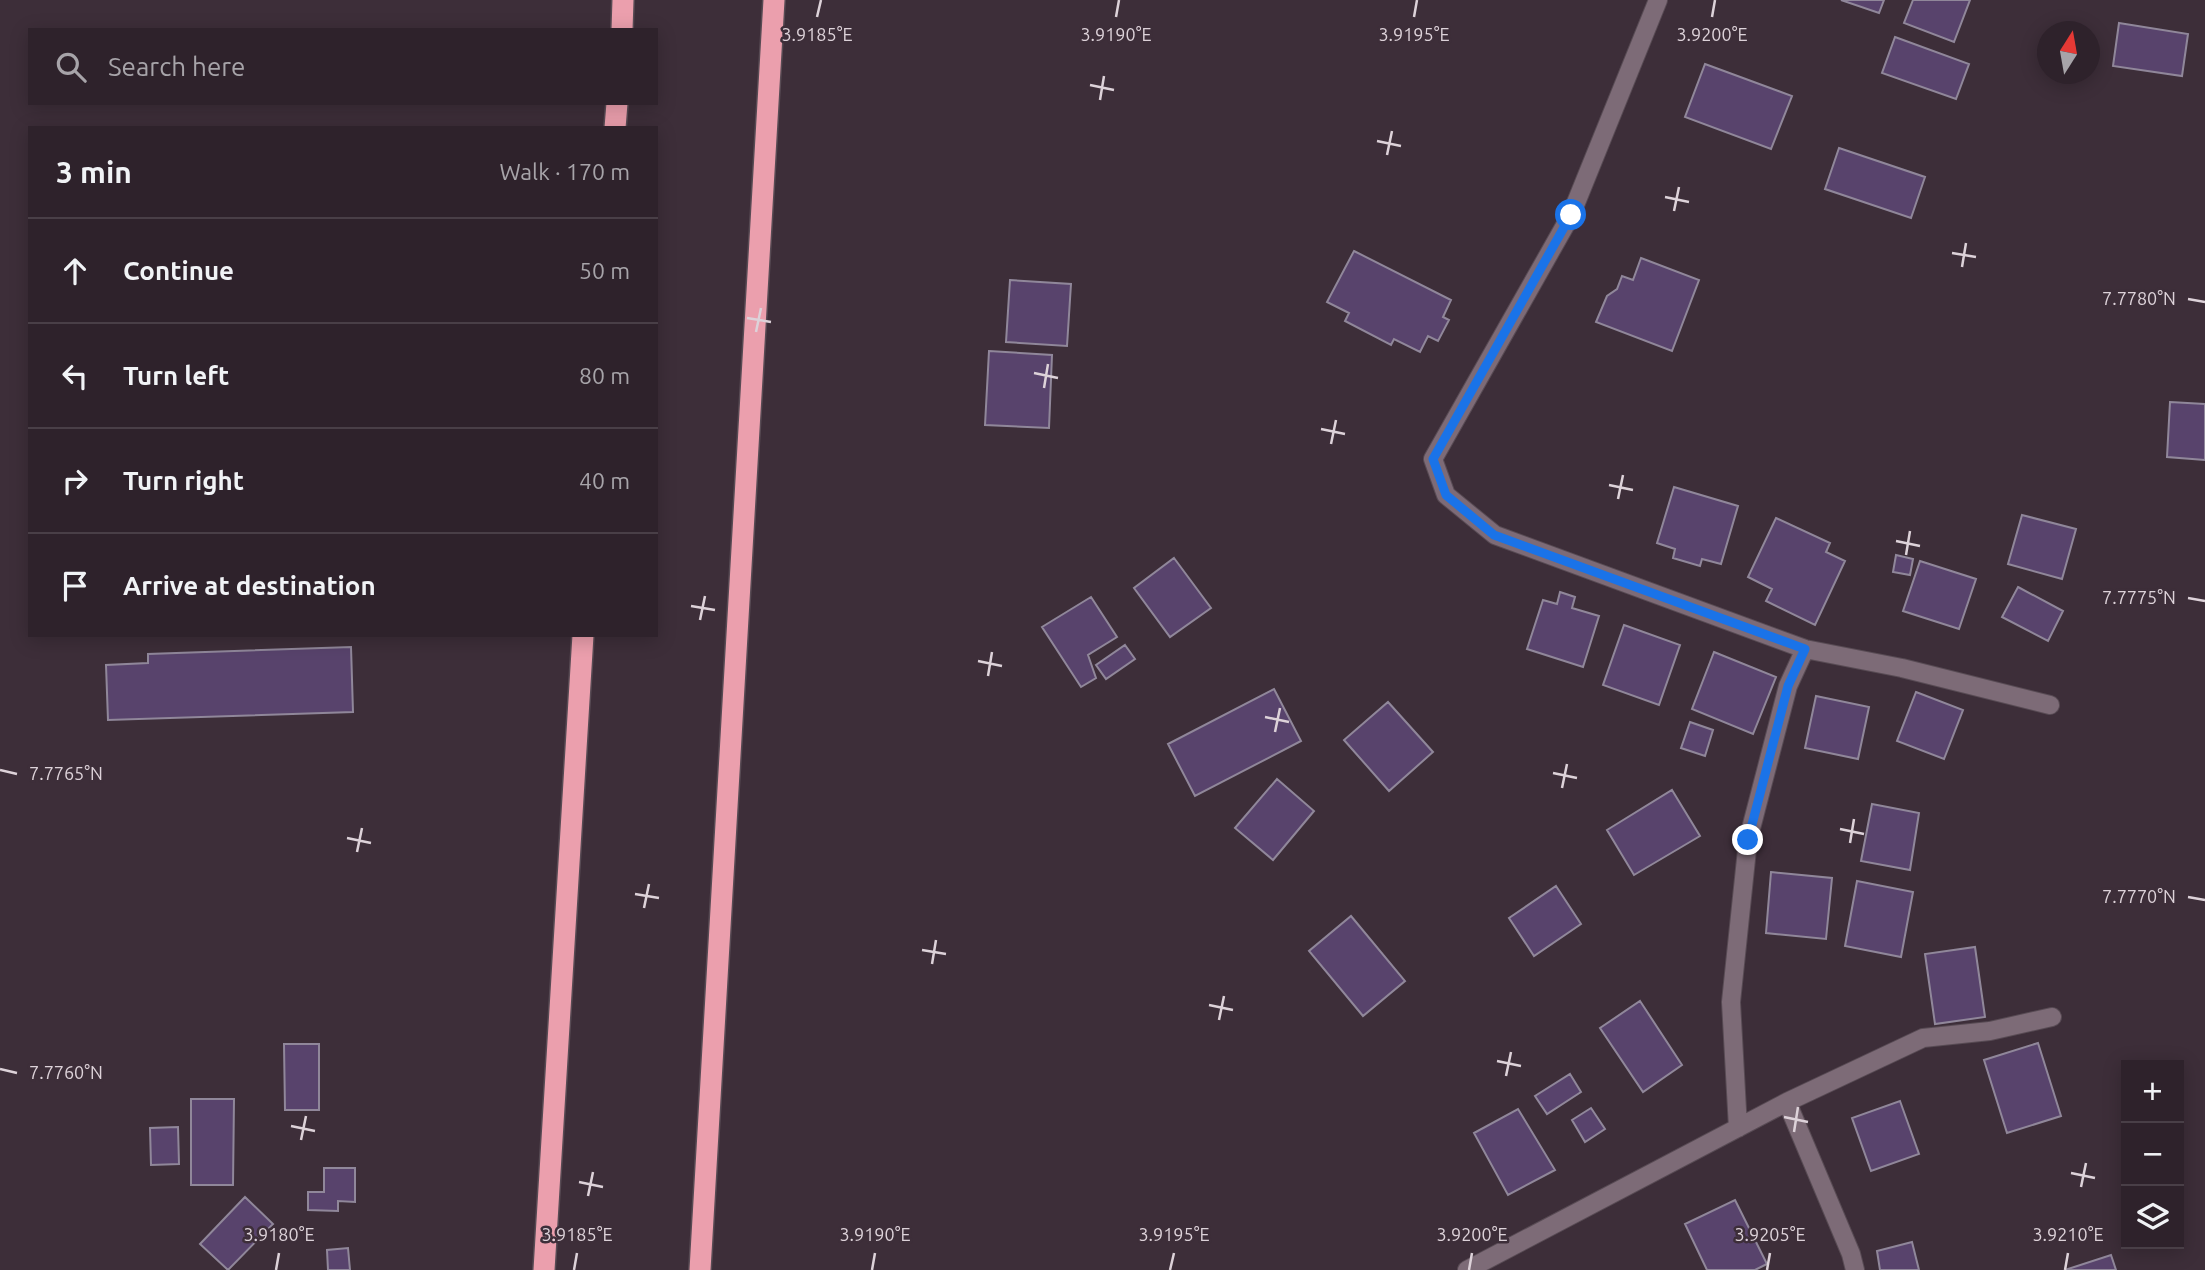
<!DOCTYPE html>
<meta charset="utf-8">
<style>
body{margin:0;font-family:Ubuntu,sans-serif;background:#362a33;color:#f1f3f6}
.controls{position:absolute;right:21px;bottom:21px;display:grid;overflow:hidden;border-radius:0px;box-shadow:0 4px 18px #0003}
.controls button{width:63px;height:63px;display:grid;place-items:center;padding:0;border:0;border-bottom:2px solid #493f47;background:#2e222b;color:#f1f3f6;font:35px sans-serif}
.compass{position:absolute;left:2037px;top:21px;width:63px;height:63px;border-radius:50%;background:#2e222b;box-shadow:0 4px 18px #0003;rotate:11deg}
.stop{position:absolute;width:21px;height:21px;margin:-16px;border:5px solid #1a73e8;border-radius:50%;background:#fff}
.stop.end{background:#1a73e8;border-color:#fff;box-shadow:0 2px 7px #0008}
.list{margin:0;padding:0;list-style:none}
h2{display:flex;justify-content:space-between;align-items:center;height:91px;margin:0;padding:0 28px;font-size:30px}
h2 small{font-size:23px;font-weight:400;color:#a7a4a9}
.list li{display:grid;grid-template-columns:46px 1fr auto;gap:21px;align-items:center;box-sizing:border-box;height:105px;padding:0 28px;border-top:2px solid #493f47}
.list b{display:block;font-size:26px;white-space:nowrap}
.list em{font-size:23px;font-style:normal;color:#a7a4a9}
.icon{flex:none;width:38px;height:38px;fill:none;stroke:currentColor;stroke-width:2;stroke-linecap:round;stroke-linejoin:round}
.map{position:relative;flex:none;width:2205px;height:1270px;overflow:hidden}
.search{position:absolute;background:#2e222b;box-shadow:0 4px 18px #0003;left:28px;top:28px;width:630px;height:77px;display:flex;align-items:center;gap:18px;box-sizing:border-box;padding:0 24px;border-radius:0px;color:#a7a4a9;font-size:26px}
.panel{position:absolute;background:#2e222b;box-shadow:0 4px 18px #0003;left:28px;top:126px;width:630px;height:511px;border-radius:0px}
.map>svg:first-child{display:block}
.building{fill:#58436c;stroke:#90879a;stroke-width:2}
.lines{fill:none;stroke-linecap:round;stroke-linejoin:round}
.minor-casing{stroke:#584b54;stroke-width:20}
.highway-casing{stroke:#584b54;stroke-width:24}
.minor{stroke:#7d6b77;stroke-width:18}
.highway{stroke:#eb9fad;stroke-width:21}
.route{stroke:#1a73e8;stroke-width:9}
.ticks{fill:none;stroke:#ddd2d9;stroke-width:2.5}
.ticks-label{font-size:18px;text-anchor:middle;fill:#ddd2d9;stroke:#3d2e39;stroke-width:5;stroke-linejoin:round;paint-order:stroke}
</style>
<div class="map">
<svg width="2205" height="1270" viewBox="0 0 2205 1270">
<rect width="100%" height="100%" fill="#3d2e39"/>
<path class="building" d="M1841,0H1884L1879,13Z
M1913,0H1970L1954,42L1904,23Z
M2119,23L2188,34L2182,76L2113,66Z
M1895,37L1969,64L1956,99L1882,73Z
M1705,64L1792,96L1771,149L1685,117Z
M1839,148L1925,177L1911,218L1825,189Z
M1354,251L1451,300L1443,317L1449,320L1438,341L1428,336L1420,352L1394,339L1391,345L1345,321L1349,313L1327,302Z
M1641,258L1699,280L1672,351L1596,322L1607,296L1617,289L1622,276L1633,280Z
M1010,280L1071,284L1067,346L1006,342Z
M989,351L1052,355L1049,428L985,425Z
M2170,402L2205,404V460L2167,457Z
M1674,487L1738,506L1721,564L1702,559L1700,566L1673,558L1675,549L1657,543Z
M2022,515L2076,529L2062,579L2008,564Z
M1776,518L1830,543L1826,552L1845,561L1815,625L1766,601L1772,589L1748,577Z
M1896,555L1913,559L1910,575L1893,572Z
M1174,558L1211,608L1170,637L1134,588Z
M1920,561L1976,579L1959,629L1903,611Z
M2018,587L2063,611L2048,641L2002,617Z
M1560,592L1575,597L1572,608L1599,616L1583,667L1527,649L1543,600L1557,604Z
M1091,597L1117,637L1088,655L1096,678L1081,687L1042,627Z
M1624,625L1680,645L1659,705L1603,685Z
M1125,645L1135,659L1106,679L1096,665Z
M351,647L353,712L108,720L106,665L148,663V654Z
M1714,652L1776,677L1753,734L1692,709Z
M1274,689L1301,741L1195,796L1168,744Z
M1916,692L1963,710L1944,759L1897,741Z
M1816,696L1869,707L1858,759L1805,748Z
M1388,702L1433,752L1389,791L1344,740Z
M1690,722L1713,730L1705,756L1681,748Z
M1277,779L1314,811L1273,860L1235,828Z
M1672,790L1700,836L1634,875L1607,830Z
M1872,804L1919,813L1910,870L1861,861Z
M1771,872L1832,878L1826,939L1766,933Z
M1857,881L1913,892L1901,957L1845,946Z
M1556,886L1581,924L1534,956L1509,918Z
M1351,916L1405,981L1363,1016L1309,951Z
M1975,947L1985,1017L1935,1024L1925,954Z
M1640,1001L1682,1065L1643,1092L1600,1028Z
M2038,1043L2061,1116L2007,1133L1984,1060Z
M284,1044H319V1110H285Z
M1570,1074L1581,1092L1547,1114L1535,1096Z
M191,1099H234L233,1185H191Z
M1900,1101L1919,1154L1871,1171L1852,1118Z
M1591,1108L1605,1129L1585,1142L1572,1120Z
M1518,1109L1555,1170L1508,1195L1474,1133Z
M178,1127L179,1164L151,1165L150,1128Z
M324,1168H355V1202L338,1201V1211L308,1210V1192H324Z
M245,1197L273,1224L228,1270L200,1244Z
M1735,1200L1767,1264L1755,1270H1707L1685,1224Z
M1912,1242L1919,1270H1880L1877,1251Z
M348,1248L350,1270H328L327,1250Z
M2111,1255L2116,1270H2065Z"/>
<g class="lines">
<g class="minor-casing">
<path id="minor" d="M1658,0L1571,215L1433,459L1446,495L1495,535L1805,649L1902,668L2050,705
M1787,1102L1851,1254L1855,1270
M1738,1128L1731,1002L1748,840L1788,686L1805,649
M1467,1270L1787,1102L1923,1038L1990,1031L2052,1017"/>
</g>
<g class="highway-casing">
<path id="highway" d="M622,30L623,0
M615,128L617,103
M544,1270L583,635
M700,1270L774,0"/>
</g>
<use href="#minor" class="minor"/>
<use href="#highway" class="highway"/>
</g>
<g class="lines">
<path class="route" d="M1571,215L1433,459L1446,495L1494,535L1805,649L1788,686L1748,840"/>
</g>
<path class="ticks" d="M817,17L821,0M1116,17L1119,0M1414,17L1417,0M1712,17L1715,0M1090,85L1114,90M1100,100L1104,76M1377,141L1401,146M1387,155L1392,131M1665,197L1689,202M1674,211L1679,187M1952,253L1976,257M1962,267L1966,243M2188,299L2205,302M747,318L771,322M756,332L761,308M1034,373L1058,378M1044,388L1048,364M1321,429L1345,434M1331,444L1336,420M1609,485L1633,490M1618,499L1623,475M1896,541L1920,546M1906,555L1910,531M2188,598L2205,601M691,606L715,610M700,620L705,596M978,661L1002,666M988,676L992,652M1265,717L1289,722M1275,732L1280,708M0,770L17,774M1553,773L1577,778M1562,788L1567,764M1840,829L1864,834M347,838L371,843M1850,843L1854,819M357,852L362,828M635,894L659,898M2188,897L2205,900M644,908L649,884M922,950L946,954M932,964L936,940M1209,1005L1233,1010M1219,1020L1224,996M1497,1061L1521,1066M0,1069L17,1073M1506,1076L1511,1052M1784,1117L1808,1122M291,1126L315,1131M1794,1132L1798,1107M301,1140L306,1116M2071,1173L2095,1178M579,1182L603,1187M2081,1187L2086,1163M588,1196L593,1172M276,1270L279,1253M574,1270L577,1253M872,1270L875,1253M1170,1270L1174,1253M1469,1270L1472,1253M1767,1270L1770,1253M2065,1270L2068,1253"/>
<g class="ticks-label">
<text x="817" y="41">3.9185°E</text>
<text x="1116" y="41">3.9190°E</text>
<text x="1414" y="41">3.9195°E</text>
<text x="1712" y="41">3.9200°E</text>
<text x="2139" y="305">7.7780°N</text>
<text x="2139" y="604">7.7775°N</text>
<text x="66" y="780">7.7765°N</text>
<text x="2139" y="903">7.7770°N</text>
<text x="66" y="1079">7.7760°N</text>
<text x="279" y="1241">3.9180°E</text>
<text x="577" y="1241">3.9185°E</text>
<text x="875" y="1241">3.9190°E</text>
<text x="1174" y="1241">3.9195°E</text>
<text x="1472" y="1241">3.9200°E</text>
<text x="1770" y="1241">3.9205°E</text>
<text x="2068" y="1241">3.9210°E</text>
</g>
</svg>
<div class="controls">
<button>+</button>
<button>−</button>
<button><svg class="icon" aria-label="layers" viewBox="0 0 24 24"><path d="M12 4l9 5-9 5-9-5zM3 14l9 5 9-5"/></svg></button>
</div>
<svg class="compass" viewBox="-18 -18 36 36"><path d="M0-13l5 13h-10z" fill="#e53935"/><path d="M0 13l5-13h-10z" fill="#a7a4a9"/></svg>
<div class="stop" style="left:1571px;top:215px"></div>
<div class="stop end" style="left:1748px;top:840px"></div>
<div class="search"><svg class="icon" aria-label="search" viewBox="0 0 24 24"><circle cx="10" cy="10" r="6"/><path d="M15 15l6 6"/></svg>Search here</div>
<section class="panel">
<h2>3 min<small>Walk · 170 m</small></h2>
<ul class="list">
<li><svg class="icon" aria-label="ahead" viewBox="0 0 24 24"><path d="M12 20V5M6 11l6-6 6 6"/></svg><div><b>Continue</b></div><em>50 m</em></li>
<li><svg class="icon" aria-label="left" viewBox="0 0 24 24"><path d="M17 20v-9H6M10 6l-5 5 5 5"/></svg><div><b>Turn left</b></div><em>80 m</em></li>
<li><svg class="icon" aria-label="right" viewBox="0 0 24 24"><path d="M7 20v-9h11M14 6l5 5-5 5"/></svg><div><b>Turn right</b></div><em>40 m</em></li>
<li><svg class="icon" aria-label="arrive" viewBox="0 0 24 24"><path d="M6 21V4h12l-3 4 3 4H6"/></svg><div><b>Arrive at destination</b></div></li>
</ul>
</section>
</div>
